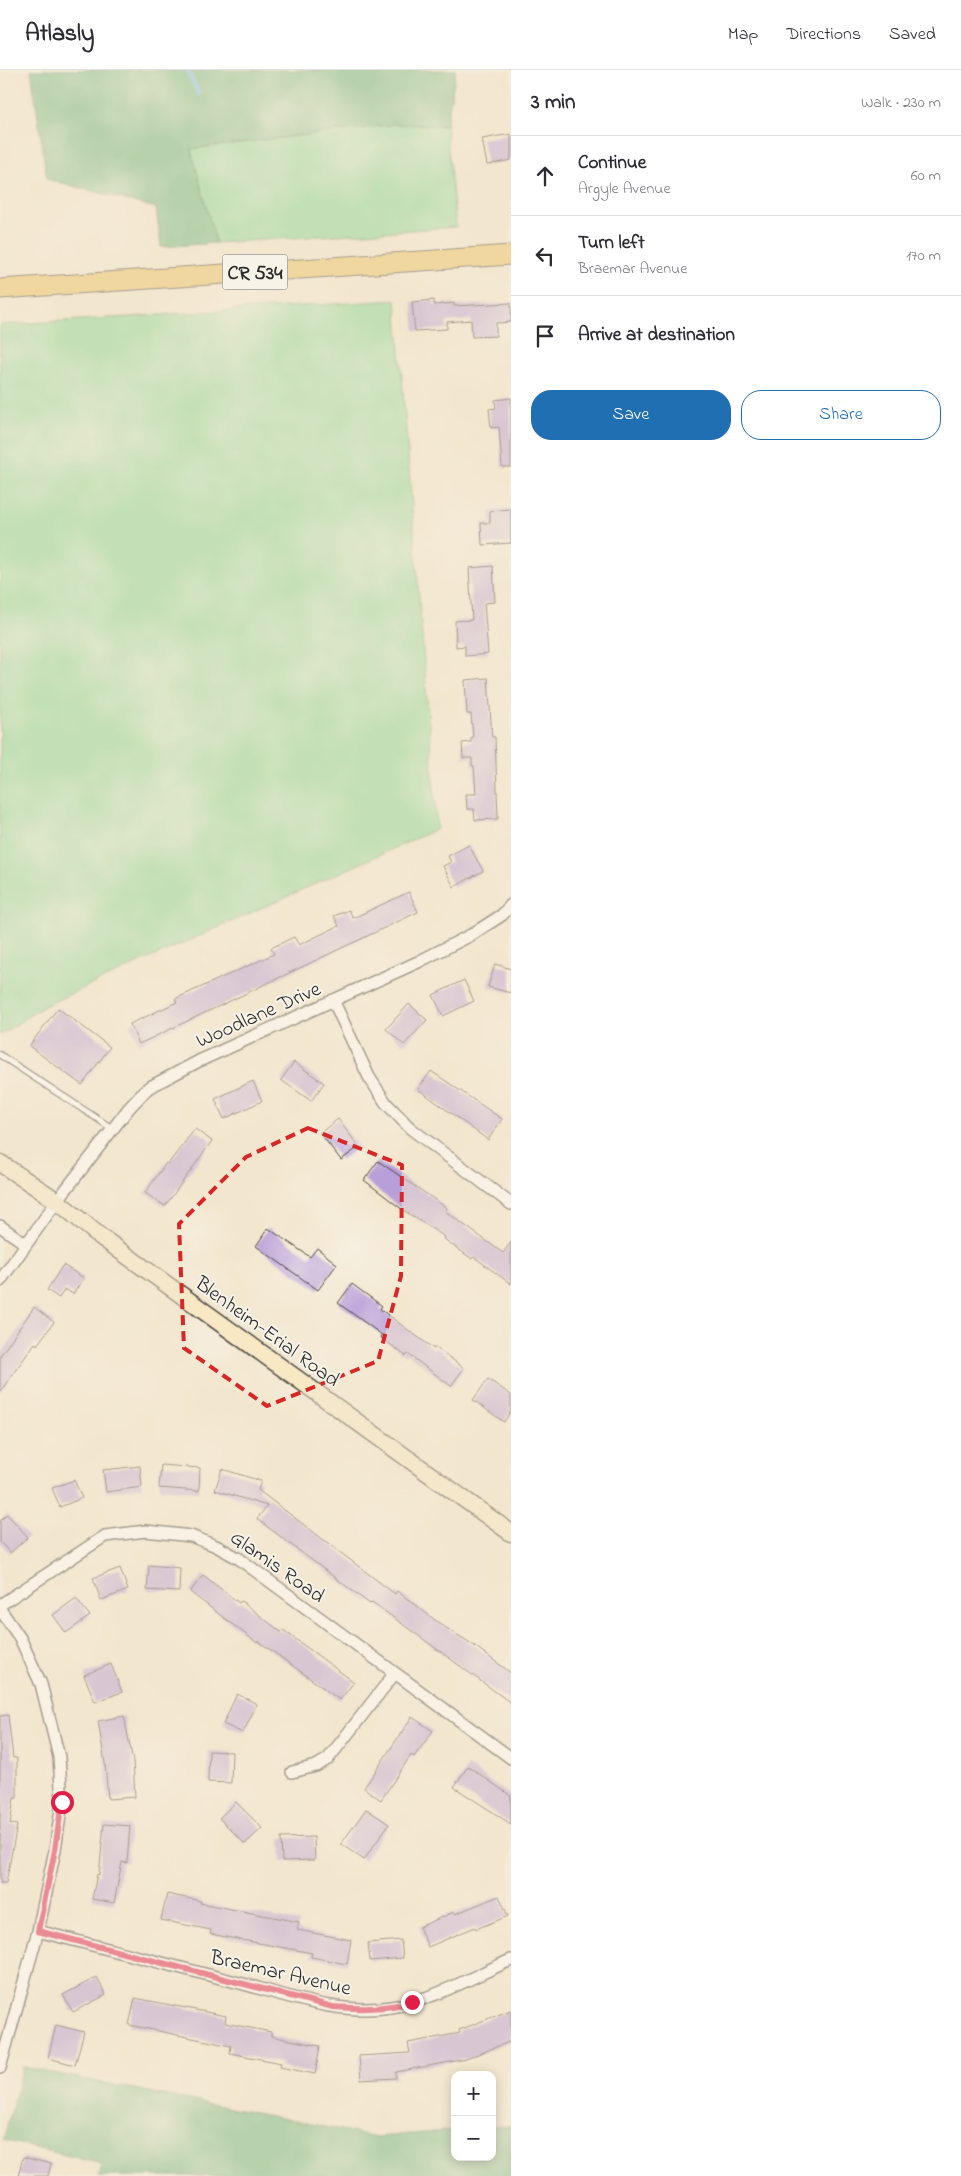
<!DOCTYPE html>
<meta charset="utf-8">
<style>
body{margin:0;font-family:"Indie Flower",sans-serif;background:#f7f7f7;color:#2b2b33}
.controls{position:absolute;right:15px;bottom:15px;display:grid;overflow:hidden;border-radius:10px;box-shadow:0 2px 12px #0003}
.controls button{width:45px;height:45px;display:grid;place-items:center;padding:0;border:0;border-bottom:1px solid #e1e1e2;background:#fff;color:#2b2b33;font:25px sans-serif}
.stop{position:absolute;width:15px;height:15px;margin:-11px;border:4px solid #e11d48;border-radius:50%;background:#fff}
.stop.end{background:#e11d48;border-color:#fff;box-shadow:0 1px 5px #0008}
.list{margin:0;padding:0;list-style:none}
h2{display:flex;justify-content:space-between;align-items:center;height:65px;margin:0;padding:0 20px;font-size:21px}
h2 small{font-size:16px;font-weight:400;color:#7c7c81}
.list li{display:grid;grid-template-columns:32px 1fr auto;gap:15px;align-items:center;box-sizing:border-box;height:80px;padding:0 20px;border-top:1px solid #e1e1e2}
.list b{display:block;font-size:19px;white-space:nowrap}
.list p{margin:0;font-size:16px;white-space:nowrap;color:#7c7c81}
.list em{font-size:16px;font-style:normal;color:#7c7c81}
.actions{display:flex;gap:10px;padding:15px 20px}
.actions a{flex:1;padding:11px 0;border:1px solid #1f6fb2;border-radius:20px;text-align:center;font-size:18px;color:#1f6fb2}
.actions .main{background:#1f6fb2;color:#fff}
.icon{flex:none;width:28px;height:28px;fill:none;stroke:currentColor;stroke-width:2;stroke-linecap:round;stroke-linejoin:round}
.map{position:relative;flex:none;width:511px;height:2106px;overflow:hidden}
header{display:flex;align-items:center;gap:30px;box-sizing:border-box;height:70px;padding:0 25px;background:#fff;border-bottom:1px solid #e1e1e2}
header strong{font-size:24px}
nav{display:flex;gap:28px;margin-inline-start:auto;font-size:18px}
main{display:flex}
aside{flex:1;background:#fff}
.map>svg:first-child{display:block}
.green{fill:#89d897;stroke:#5a8261}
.forest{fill:#6eb880;stroke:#4c7256}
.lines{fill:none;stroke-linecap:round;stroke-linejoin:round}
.stream{stroke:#73bdec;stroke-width:4.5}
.building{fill:#b99fd9}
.lane-casing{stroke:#494743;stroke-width:8}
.street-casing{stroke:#494743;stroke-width:14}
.secondary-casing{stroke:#494743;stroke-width:19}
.primary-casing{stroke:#494743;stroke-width:21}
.lane{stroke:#fff;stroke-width:5.5}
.street{stroke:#fff;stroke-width:11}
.secondary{stroke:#f8e8c3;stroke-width:16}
.primary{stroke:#edc569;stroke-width:19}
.route{stroke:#e11d48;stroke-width:6}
.marked{fill:none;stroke:#d62828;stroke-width:4;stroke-dasharray:10 6;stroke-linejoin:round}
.labels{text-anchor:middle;stroke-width:4;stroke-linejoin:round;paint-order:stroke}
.shield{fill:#f7f3e8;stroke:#686764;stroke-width:1}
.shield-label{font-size:20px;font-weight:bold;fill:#2b2b2b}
.street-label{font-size:21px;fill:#2b2b2b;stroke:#f7f3e8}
</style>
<header>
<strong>Atlasly</strong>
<nav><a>Map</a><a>Directions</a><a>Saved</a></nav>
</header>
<main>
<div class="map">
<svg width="511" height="2106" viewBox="0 0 511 2106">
<rect width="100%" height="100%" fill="#f7f3e8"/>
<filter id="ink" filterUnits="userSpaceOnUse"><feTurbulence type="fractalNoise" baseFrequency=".02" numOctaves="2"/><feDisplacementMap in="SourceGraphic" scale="10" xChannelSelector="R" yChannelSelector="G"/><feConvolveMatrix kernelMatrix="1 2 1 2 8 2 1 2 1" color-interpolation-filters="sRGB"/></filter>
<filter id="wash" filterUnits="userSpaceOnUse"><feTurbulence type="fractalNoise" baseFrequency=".0096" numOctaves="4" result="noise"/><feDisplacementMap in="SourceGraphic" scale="20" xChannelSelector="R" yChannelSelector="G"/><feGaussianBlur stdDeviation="1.12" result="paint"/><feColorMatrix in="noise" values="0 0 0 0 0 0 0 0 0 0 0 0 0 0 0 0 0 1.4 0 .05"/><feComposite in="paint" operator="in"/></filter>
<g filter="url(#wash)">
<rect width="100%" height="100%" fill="#f3e6ce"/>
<path class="green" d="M396,54L446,56L456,157L216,173L190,79Z
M396,230L437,759L46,935L0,965V255Z"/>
<path class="forest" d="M31,0H456L446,56L396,54L191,79L216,173L161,177L156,138L47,109Z
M23,1997L377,2067L455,2060V2087H492V2057L511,2056V2106H98L101,2094L3,2070Z"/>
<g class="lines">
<path class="stream" d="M187,0L199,24"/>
</g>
<g id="blocks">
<path class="building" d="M511,64V90L487,95L482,69Z
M434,230V235L454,233V236L511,233V252L496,253V266L472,267L471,250L447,252V259L415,261L412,232Z
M511,328V397H502L499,357L491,358L489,339L496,338L495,330Z
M511,439V473L482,475L481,453H490V441Z
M493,496L495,532L484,533L488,584L465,586V576L456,577L455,551L472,550L469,498Z
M488,608L492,667H495L498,749L475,750L474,739H467L466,724H476L474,696H472V688H463L462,673L471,672V668H473L471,644H467L465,610Z
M469,775L483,801L454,817L443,796L451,792L448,786Z
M409,822L418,842L139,974L130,954L177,932L175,929L274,884L271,878L294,867L299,875L328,861L339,856L334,846L349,840L353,848Z
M495,894L511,899V923L488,917Z
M464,910L474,931L443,946L433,925Z
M409,934L427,950L404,975L386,959Z
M58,938L110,977L82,1015L29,976Z
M294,992L324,1013L311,1031L281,1010Z
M431,1001L502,1049L488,1070L418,1019Z
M253,1011L262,1031L224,1049L215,1029Z
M338,1049L359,1077L341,1090L320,1063Z
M195,1059L212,1071L165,1136L145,1123L166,1093L168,1094Z
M378,1091L447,1138L445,1141L503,1183L511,1172V1214L474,1187L472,1189L444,1169L445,1167L403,1140L364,1110Z
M268,1158L310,1187L317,1178L337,1194L318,1220L256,1176Z
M63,1195L84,1208L73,1224L65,1219L59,1228L47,1220Z
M352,1214L382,1236L380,1239L434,1279L435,1277L464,1298L451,1316L408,1284L406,1286L380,1267L382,1265L338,1233Z
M34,1237L54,1252L37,1275L35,1273L0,1322V1286Z
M488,1309L511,1325V1341L504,1352L473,1330Z
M161,1395L200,1398L199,1421L159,1418Z
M140,1396L142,1417L106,1422L103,1400Z
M222,1399L261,1411L258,1420L312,1461L395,1524L397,1521L443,1556L472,1574L511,1603V1633L372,1532L370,1534L257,1449L267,1436L215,1420Z
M74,1410L82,1428L60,1437L52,1418Z
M7,1444L28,1467L10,1483L0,1472V1451Z
M149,1495L180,1498L179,1522L147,1520Z
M120,1498L128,1520L101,1530L93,1508Z
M203,1505L239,1533L241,1531L281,1562L283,1560L354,1612L340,1630L258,1571L257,1573L190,1522Z
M76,1528L90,1546L66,1563L53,1545Z
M111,1594L122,1622L95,1632L84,1605Z
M237,1624L257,1634L243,1663L223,1654Z
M8,1645L13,1688H17V1728H14L10,1754L17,1755L6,1813H0V1646Z
M124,1646L133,1691L135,1727L108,1729L105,1693L98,1651Z
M412,1647L433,1661L414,1687L411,1685L381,1730L364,1718Z
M209,1681L232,1682L231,1713L208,1712Z
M468,1696L511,1726V1754L454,1717Z
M236,1732L262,1758L245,1774L219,1748Z
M366,1739L389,1754L364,1790L341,1774Z
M104,1754L130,1756L127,1793L122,1792L114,1833L92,1829L97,1804L99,1805Z
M314,1767L315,1790L282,1791L281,1768Z
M167,1824L201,1831L200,1833L299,1852L297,1860L351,1870L347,1894L311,1887L312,1883L210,1864L211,1860L161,1850Z
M499,1826L508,1846L476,1859L475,1857L428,1877L419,1857L454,1842L455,1844Z
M401,1870L403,1888L370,1891L368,1873Z
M97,1907L106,1925L73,1942L63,1925Z
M135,1928L226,1946L225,1953L271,1962V1966L320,1976L315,2004L280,1997L281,1993L230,1983L231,1976L129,1955Z
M511,1940V1971L466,1989L396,2002V2008L361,2010L359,1986L410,1983L408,1973L460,1963L459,1960Z
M56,1955L84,1962L75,1995L48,1988Z
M23,2087L51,2094L48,2106H18Z"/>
</g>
</g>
<g filter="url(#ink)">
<use href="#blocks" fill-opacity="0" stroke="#494743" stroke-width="1"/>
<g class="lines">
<g class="lane-casing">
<path id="lane" d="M0,985L113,1059"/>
</g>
<g class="street-casing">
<path id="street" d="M333,930L369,1007L386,1033L410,1058L511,1134
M0,1156L26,1174
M0,1211L57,1131L129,1038L148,1018L199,991L418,892L471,865L502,845L511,835
M0,1535L105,1466L146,1461L191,1466L216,1476L238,1488L511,1688
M0,1539L20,1568L41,1614L59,1687L62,1732L55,1780L38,1861L0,1998
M292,1702L316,1696L328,1689L395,1603
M38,1861C102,1877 167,1894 232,1911C284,1924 337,1946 391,1937C431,1931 474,1906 511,1890"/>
</g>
<g class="secondary-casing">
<path id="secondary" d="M0,1093L57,1131L101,1167L511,1463"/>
</g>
<g class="primary-casing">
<path id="primary" d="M0,219L511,185"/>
</g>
<use href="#lane" class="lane"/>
<use href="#street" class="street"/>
<use href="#secondary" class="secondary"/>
<use href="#primary" class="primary"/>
</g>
</g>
<g class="lines" filter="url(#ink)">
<path class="route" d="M62,1732L55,1780L38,1861L333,1937C361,1939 385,1939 412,1932"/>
</g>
<path d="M0 0H511V2106H0ZM308,1058L402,1095L401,1206L378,1291L267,1336L184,1278L179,1154L246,1087Z" fill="#f3e6ce" fill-opacity=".55" fill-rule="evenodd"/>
<path class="marked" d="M308,1058L402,1095L401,1206L378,1291L267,1336L184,1278L179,1154L246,1087Z"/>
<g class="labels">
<rect class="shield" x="222.5" y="184.5" width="65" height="35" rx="4"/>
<g class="shield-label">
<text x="255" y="209">CR 534</text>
</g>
<g class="street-label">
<text transform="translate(258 944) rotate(-24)" y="7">Woodlane Drive</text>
<text transform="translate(268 1261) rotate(36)" y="7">Blenheim-Erial Road</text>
<text transform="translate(278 1496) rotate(35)" y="7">Glamis Road</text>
<text transform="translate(281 1902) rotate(13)" y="7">Braemar Avenue</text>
</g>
</g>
</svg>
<div class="controls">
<button>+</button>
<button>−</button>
</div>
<div class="stop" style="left:62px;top:1732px"></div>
<div class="stop end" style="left:412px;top:1932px"></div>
</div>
<aside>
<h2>3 min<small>Walk · 230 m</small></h2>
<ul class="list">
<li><svg class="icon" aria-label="ahead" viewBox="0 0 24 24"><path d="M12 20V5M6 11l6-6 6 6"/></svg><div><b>Continue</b><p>Argyle Avenue</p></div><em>60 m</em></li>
<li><svg class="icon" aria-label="left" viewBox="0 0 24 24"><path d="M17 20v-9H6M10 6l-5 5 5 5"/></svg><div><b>Turn left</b><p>Braemar Avenue</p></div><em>170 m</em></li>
<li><svg class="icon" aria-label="arrive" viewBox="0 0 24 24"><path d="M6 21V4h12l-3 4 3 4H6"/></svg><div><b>Arrive at destination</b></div></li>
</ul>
<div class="actions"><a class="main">Save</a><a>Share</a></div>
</aside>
</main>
